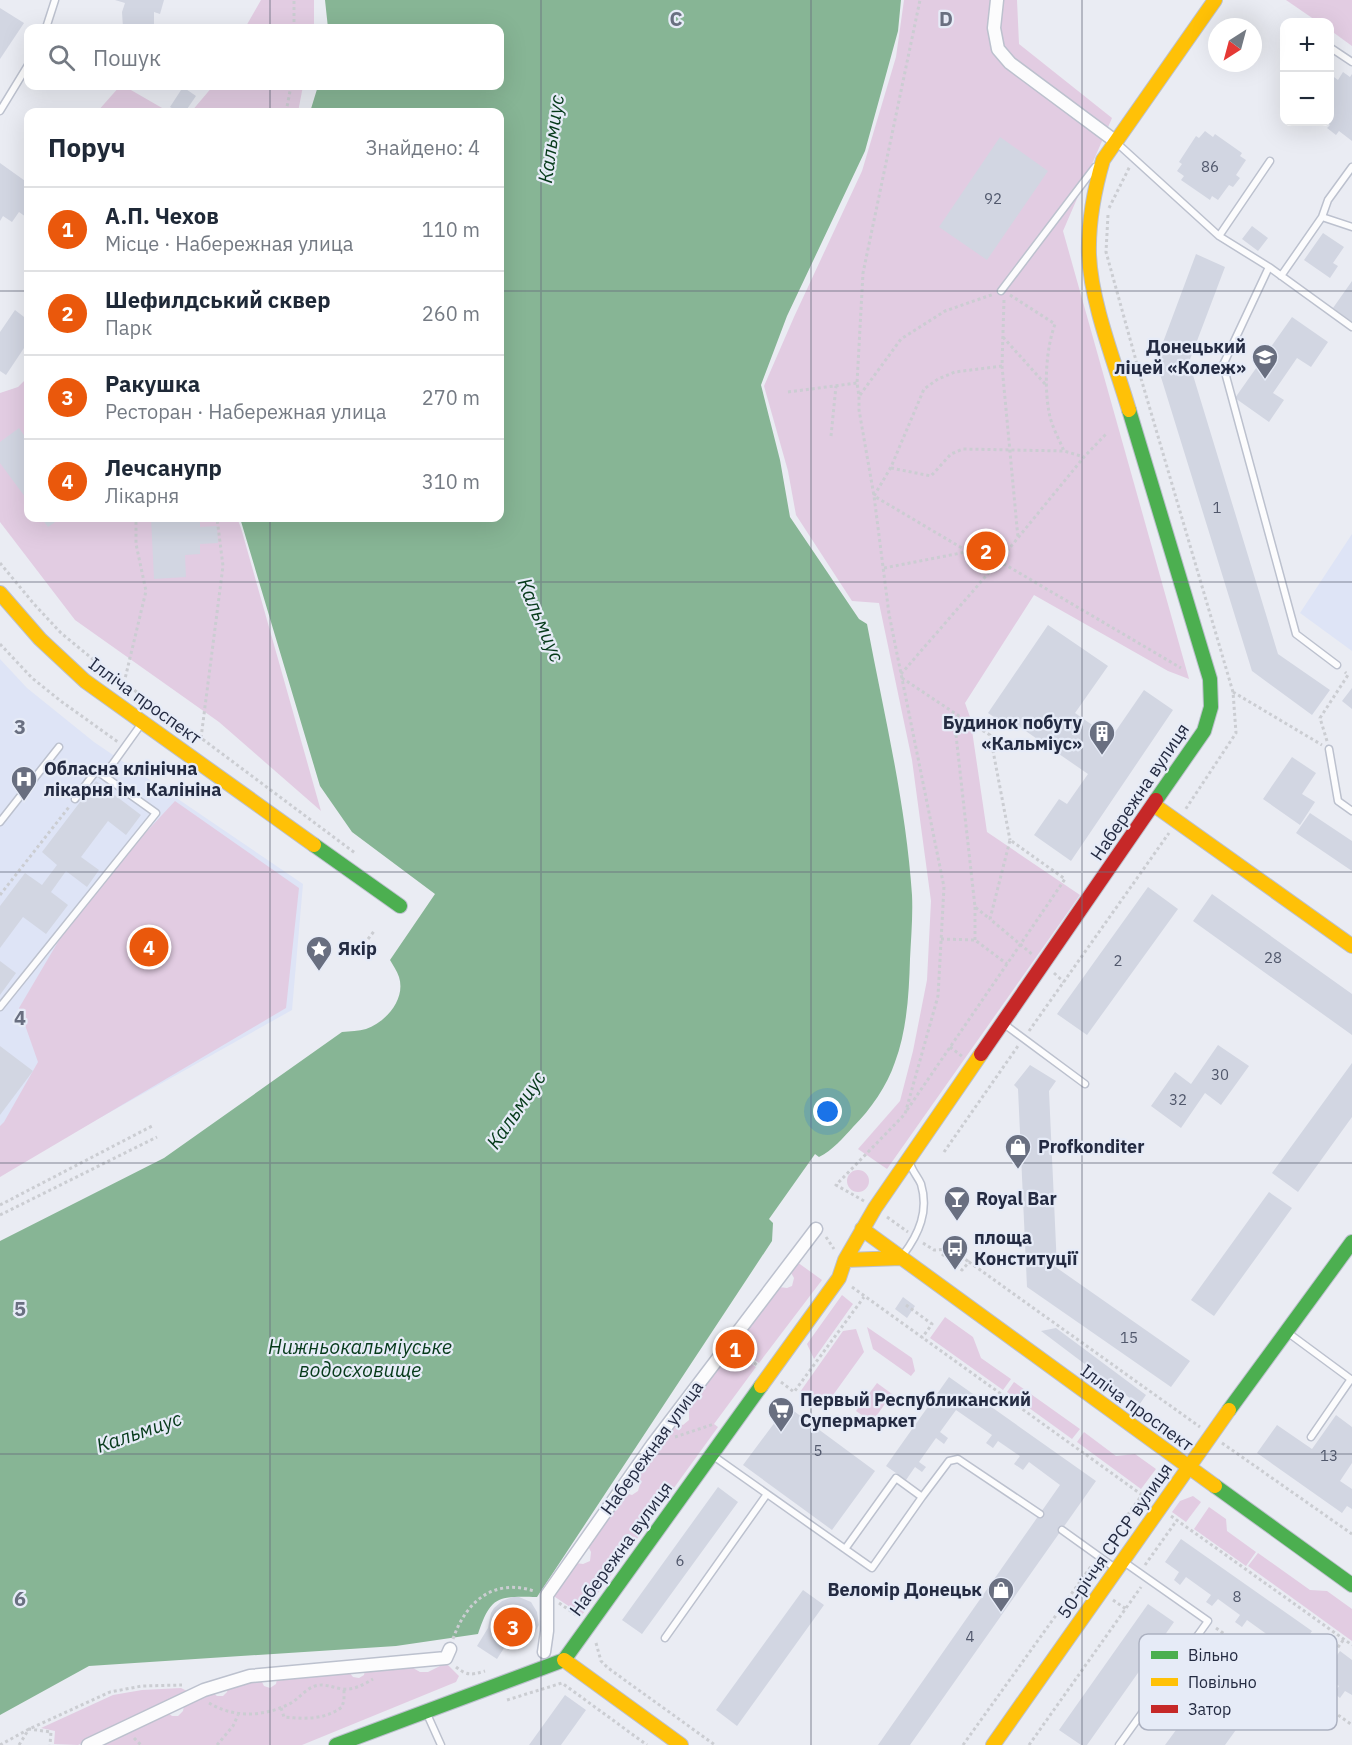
<!DOCTYPE html>
<html lang="uk">
<meta charset="utf-8">
<style>
body{margin:0;font-family:"IBM Plex Sans",sans-serif;background:#f6f6f7;color:#1f2937}
.controls{position:absolute;right:18px;top:18px;display:grid;overflow:hidden;border-radius:12px;box-shadow:0 6px 24px #0002}
.controls button{width:54px;height:54px;display:grid;place-items:center;padding:0;border:0;border-bottom:2px solid #e0e1e3;background:#fff;color:#1f2937;font:30px sans-serif}
.compass{position:absolute;left:1208px;top:18px;width:54px;height:54px;border-radius:50%;background:#fff;box-shadow:0 6px 24px #0002;rotate:216deg}
.you{position:absolute;left:828px;top:1112px;width:21px;height:21px;margin:-15px;border:4px solid #fff;border-radius:50%;background:#1a73e8;box-shadow:0 0 0 9px #1a73e833}
.badge{display:grid;place-items:center;width:39px;height:39px;border-radius:50%;background:#ea580c;color:#fff;font-size:20px;font-weight:700}
.pin{position:absolute;translate:-50% -50%;border:3px solid #fff;box-shadow:0 2px 6px #0006}
.list{margin:0;padding:0;list-style:none}
h2{display:flex;justify-content:space-between;align-items:center;height:78px;margin:0;padding:0 24px;font-size:26px}
h2 small{font-size:20px;font-weight:400;color:#747a83}
.list li{display:grid;grid-template-columns:39px 1fr auto;gap:18px;align-items:center;box-sizing:border-box;height:84px;padding:0 24px;border-top:2px solid #e0e1e3}
.list b{display:block;font-size:22px;white-space:nowrap}
.list p{margin:0;font-size:20px;white-space:nowrap;color:#747a83}
.list em{font-size:20px;font-style:normal;color:#747a83}
.icon{flex:none;width:33px;height:33px;fill:none;stroke:currentColor;stroke-width:2;stroke-linecap:round;stroke-linejoin:round}
.map{position:relative;flex:none;width:1352px;height:1745px;overflow:hidden}
.search{position:absolute;background:#fff;box-shadow:0 6px 24px #0002;left:24px;top:24px;width:480px;height:66px;display:flex;align-items:center;gap:15px;box-sizing:border-box;padding:0 21px;border-radius:12px;color:#747a83;font-size:22px}
.panel{position:absolute;background:#fff;box-shadow:0 6px 24px #0002;left:24px;top:108px;width:480px;height:414px;border-radius:12px}
.map>svg:first-child{display:block}
.built{fill:#dee4f6}
.green{fill:#e2cce2}
.water{fill:#87b595}
.building{fill:#d2d6e2}
.lines{fill:none;stroke-linecap:round;stroke-linejoin:round}
.lane-casing{stroke:#bcc1ce;stroke-width:9}
.street-casing{stroke:#bcc1ce;stroke-width:15}
.fast-casing{stroke:#bcc1ce;stroke-width:16}
.slow-casing{stroke:#bcc1ce;stroke-width:16}
.jam-casing{stroke:#bcc1ce;stroke-width:16}
.path{stroke:#cbcdd2;stroke-width:3;stroke-dasharray:3 3;stroke-linecap:butt}
.lane{stroke:#fcfcfd;stroke-width:6}
.street{stroke:#fcfcfd;stroke-width:12}
.fast{stroke:#4caf50;stroke-width:14}
.slow{stroke:#ffc107;stroke-width:14}
.jam{stroke:#c62828;stroke-width:14}
.grid{fill:none;stroke:#696f80;stroke-width:1.5;stroke-opacity:0.55}
.labels{text-anchor:middle;stroke-width:4.5;stroke-linejoin:round;paint-order:stroke}
.number-label{font-size:15px;fill:#51586c}
.poi-label{font-size:18px;font-weight:bold;fill:#242b42;stroke:#e6ebf7;text-anchor:start}
.street-label{font-size:18px;fill:#242b42;stroke:#e6ebf7}
.water-label{font-size:20px;font-style:italic;fill:#063a1a;stroke:#e6ebf7}
.key{fill:#e6ebf7;stroke:#acb1c1;stroke-width:1.5}
.key-label{font-size:16px;fill:#242b42}
.grid-label{font-size:20px;text-anchor:middle;font-weight:bold;fill:#696f80;stroke:#e6ebf7;stroke-width:4.5;stroke-linejoin:round;paint-order:stroke}
</style>
<div class="map">
<svg width="1352" height="1745" viewBox="0 0 1352 1745">
<rect width="100%" height="100%" fill="#eaecf3"/>
<path class="built" d="M1352,534V651L1300,613Z
M0,659L27,688L94,742L303,884L292,1010L0,1174Z"/>
<path class="green" d="M261,0H314V28H245Z
M904,0H1017L1019,44L1112,118L1063,231L1189,679L1168,671L1034,595L965,703L970,717L987,832L1080,895L887,1169L858,1149L900,1101L913,1051L927,980L931,901L912,760L879,603L852,601L796,515L788,471L764,386L794,317L862,171L896,57Z
M1286,0H1352V46L1330,30V22H1318Z
M120,86H124L169,112H97Z
M213,86H303L298,112H191Z
M28,377V518H237L241,528L321,811L219,722L75,620L0,522V393L18,387Z
M175,801L299,888L286,1008L0,1177V1126L4,1122L38,1062L19,1008L82,901Z
M847 1181a11 11 0 1 1 22 0a11 11 0 1 1-22 0Z
M797,1262L822,1280L759,1363L742,1351V1343L739,1339L779,1287L787,1288L792,1286L794,1278L790,1271Z
M842,1295L853,1304L814,1359L807,1344Z
M945,1317L973,1337L981,1358L1011,1379L1003,1390L930,1338Z
M867,1327L912,1358L915,1371L911,1376L873,1349Z
M856,1329L864,1352L823,1409L800,1392L843,1331Z
M726,1355L731,1357L739,1355L756,1367L714,1424L718,1427L582,1615L552,1595L576,1563L583,1564L590,1561L591,1552L588,1546L625,1493L632,1495L638,1491L640,1484L636,1478L675,1423L683,1425L689,1420V1412L687,1409Z
M1014,1382L1080,1429L1072,1439L1007,1392Z
M877,1383L892,1394L872,1422L856,1411Z
M1084,1432L1116,1456L1135,1454L1156,1469L1141,1489L1077,1442Z
M1193,1496L1201,1502L1186,1522L1172,1512L1180,1501Z
M1209,1507L1226,1519L1227,1531L1256,1552L1246,1566L1194,1529Z
M1258,1553L1310,1590L1327,1591L1352,1609V1641L1248,1566Z
M446,1663L459,1676L456,1682L302,1745H100L167,1712L172,1716H178L183,1711L184,1705L212,1692L217,1696H223L227,1692L228,1686L245,1681L261,1680L264,1686L270,1688L276,1684L277,1679L349,1672L353,1677L359,1678L364,1675L365,1670L408,1665L420,1672H428Z
M181,1688L189,1692L78,1745L54,1744L55,1731L41,1728L113,1695L142,1690Z"/>
<path class="water" d="M325,0H901L898,31L865,151L787,316L761,385L780,460L790,517L859,619L867,624C884,714 906,804 912,895C913,916 911,938 910,959C909,993 907,1030 895,1062C887,1086 871,1109 853,1127C843,1138 833,1150 819,1157L815,1154L769,1219L773,1223L772,1241L537,1597C497,1596 491,1596 478,1634L396,1646L89,1666L0,1715V1241L164,1158L342,1032C350,1031 359,1031 366,1029C386,1022 406,999 399,977C397,971 393,965 390,960L435,894L352,832L320,786L240,518H500V112H310L318,86H500V28H328Z"/>
<path class="building" d="M115,0H164L160,14L154,12V28H123L122,12L125,3Z
M0,8L24,23L0,59Z
M1343,72L1350,77L1352,74V141L1339,131L1336,135L1327,128L1330,125L1325,122H1330V84L1334,77L1338,80Z
M183,87L196,96L185,112H179L170,107Z
M1205,131L1213,137L1215,134L1242,153L1240,156L1246,160L1236,175L1240,178L1233,187L1229,185L1218,200L1212,196L1210,200L1181,180L1184,176L1177,171L1182,164L1179,162L1196,136L1199,138Z
M1000,137L1048,171L987,260L939,227Z
M0,163L28,183V214L26,217L19,212L12,222L3,216L0,221Z
M1252,226L1268,238L1258,251L1242,239Z
M1323,233L1344,247L1333,263L1338,266L1330,278L1304,260Z
M1196,254L1225,267L1189,362L1278,654L1330,690L1312,715L1252,671L1156,361Z
M1352,281V322L1333,308Z
M15,310L28,320V342L6,375L0,371V332Z
M1292,317L1328,342L1311,367L1297,358L1273,393L1284,400L1269,422L1235,398Z
M19,428L28,441V501L0,463V442Z
M41,518H61L48,527Z
M151,518H200V527L217,526L218,543L200,544V554L185,555L186,577L154,579Z
M1048,625L1108,666L1075,713L1111,738L1144,690L1173,710L1071,861L1034,835L1059,799L1067,804L1088,774L1017,725L1013,730L988,713Z
M1352,688V709L1342,701Z
M1292,757L1316,773L1302,794L1315,802L1300,825L1263,799Z
M96,781L141,815L126,835L108,821L81,857L99,870L87,887L66,871L51,892L68,905L46,934L23,917L0,948V906L25,873L42,885L57,865L42,852Z
M1310,813L1352,841V871L1296,833Z
M1148,887L1178,909L1087,1035L1057,1014Z
M1212,894L1352,994V1035L1193,921Z
M0,961L16,973L0,995Z
M1218,1045L1249,1066L1221,1105L1205,1093L1181,1128L1151,1106L1175,1072L1191,1084Z
M0,1046L33,1071L0,1115Z
M1352,1063V1117L1298,1192L1272,1173Z
M1030,1065L1056,1081L1049,1091L1057,1268L1190,1361L1171,1387L1027,1287L1018,1089L1014,1085Z
M1269,1192L1292,1208L1214,1316L1191,1300Z
M903,1297L915,1306L907,1318L895,1309Z
M1056,1328L1146,1395L1139,1405L1041,1331Z
M949,1377L1096,1481L910,1745H878L1060,1485L1029,1462L1023,1470L1014,1464L1020,1456L998,1441L993,1448L986,1443L992,1435L956,1410L940,1432L948,1438L944,1444L936,1438L919,1462L926,1467L922,1472L915,1467L906,1480L886,1466Z
M787,1406L875,1471L832,1530L743,1465Z
M1336,1415L1352,1427V1463L1340,1481L1352,1489V1509L1347,1506L1342,1513L1257,1453L1277,1425L1312,1449Z
M718,1487L738,1502L642,1634L622,1620Z
M1181,1539L1312,1631L1296,1654L1278,1642L1274,1649L1267,1645L1272,1638L1247,1620L1242,1627L1235,1622L1240,1615L1218,1599L1212,1606L1206,1602L1211,1595L1186,1577L1180,1585L1174,1580L1179,1572L1165,1562Z
M803,1590L824,1605L737,1726L716,1710Z
M513,1597H519L531,1602L537,1612L539,1625L532,1637L521,1643L506,1645L497,1659L477,1646L488,1628L491,1613L494,1608L502,1601Z
M1148,1604L1174,1622L1087,1745H1081L1059,1730Z
M1340,1651L1352,1660V1695L1345,1691L1340,1698L1334,1693L1339,1686L1323,1675Z
M1212,1681L1251,1709L1225,1745H1165Z
M565,1695L586,1710L561,1745H529Z"/>
<g class="lines">
<g class="lane-casing">
<path id="lane" d="M46,28L55,0
M1330,50L1331,48L1352,62
M0,111L28,65
M1118,144L1219,236L1269,267L1352,327
M1322,217L1328,200L1352,167
M1219,236L1270,161
M1269,267L1223,365L1296,634L1337,665
M1281,276L1322,217L1352,227
M1001,291L1095,167
M1329,749L1338,801L1352,811
M75,799L96,771L104,776
M0,822L59,747
M0,1007L156,813L104,776L142,723
M1004,1024L1085,1084
M903,1255C919,1234 929,1211 921,1184C918,1177 912,1171 910,1163
M1287,1332L1352,1380
M1311,1437L1351,1379
M712,1455L845,1549L896,1478L922,1497L872,1568L845,1549
M922,1497L949,1461L958,1459L1040,1514
M1062,1530L1115,1568
M665,1638L767,1494
M427,1714L441,1745
M1119,1745L1208,1621L1124,1562"/>
</g>
<g class="street-casing">
<path id="street" d="M997,0L994,28L998,49L1010,63L1115,141
M544,1652L547,1631V1595L653,1444L816,1229
M88,1745L204,1690L250,1676L446,1658L450,1649"/>
</g>
<g class="fast-casing">
<path id="fast" d="M1129,410L1210,679L1211,707L1204,731L1156,800
M314,845L400,906
M1229,1410L1352,1242
M1215,1486L1352,1585
M336,1745L564,1660L761,1386"/>
</g>
<g class="slow-casing">
<path id="slow" d="M1129,410C1115,363 1091,303 1089,255C1088,223 1094,191 1103,160L1215,0
M0,593L40,639L85,681L314,845
M1154,805L1352,946
M862,1229L1215,1486
M845,1260L901,1258
M761,1386L839,1278L845,1260L875,1208L981,1054
M564,1660L681,1745
M993,1745L1229,1410"/>
</g>
<g class="jam-casing">
<path id="jam" d="M981,1054L1156,800"/>
</g>
<path class="path" d="M294,28V0
M286,112L291,86
M1109,208L1130,166
M1108,215L1106,252L1140,375L1233,692L1236,733L1185,810
M1010,295L1055,324C1046,349 1044,385 1049,412C1051,425 1059,439 1064,451
M1004,300L1002,366L1018,538
M1003,337L1046,385
M1002,366L955,372L938,379L924,389L891,467L874,496L967,551L999,561L1181,668
M788,392L857,383
M860,395L901,339L945,311L994,294
M831,436L836,386
M891,468L931,476L951,454L963,449L1064,451L1084,457
M0,563L34,604L61,633L106,670L201,738L355,853
M884,568L966,552
M0,644L32,678L62,702L118,742
M901,674L999,561L1084,457L1106,434
M902,678L962,718L956,735L975,907L990,919
M124,683L146,591L136,544V518
M1233,692L1322,745
M962,718L990,735L1010,840
M201,738L223,566L217,518
M1327,741L1320,718L1348,675L1345,672
M0,895L69,807
M368,939L375,930
M941,939L975,940L1007,964
M975,940V907
M1054,973L1064,982
M1029,1031L1169,833
M950,1047L963,1057
M907,1110L1007,964L1065,879L1010,840L990,919L1033,955
M944,1152L1018,1046
M864,1201L836,1185L905,1114L938,996L944,887L889,614L874,496L859,410V396L857,383L863,273L920,0
M0,1205L154,1125
M0,1215L157,1137
M887,1217L908,1232
M826,1237L834,1249
M923,1243L934,1250L951,1249L969,1262
M942,1254L962,1270L969,1262L1200,1427
M852,1287L1149,1500
M906,1305L932,1324L922,1338
M740,1352L758,1366
M781,1382L794,1392L864,1297
M675,1437L714,1424
M1222,1443L1352,1534
M1171,1516L1352,1645
M1103,1549L1142,1495
M1145,1565L1177,1520
M1113,1600L1126,1609
M559,1603L578,1616
M1216,1628L1352,1725
M453,1639C466,1601 494,1578 534,1591
M596,1643L601,1661L608,1668L715,1745
M456,1667C467,1676 472,1675 485,1671
M1306,1691L1344,1639
M507,1700L562,1683L647,1745
M209,1703C234,1718 263,1717 289,1704C298,1700 305,1689 315,1686C325,1683 333,1688 343,1689C354,1690 363,1685 373,1679
M281,1708L284,1717C304,1719 325,1720 342,1707L344,1700V1689
M134,1738L141,1745
M0,1745L29,1729L110,1692L142,1686L182,1685
M19,1745L29,1729L51,1732L50,1745
M217,1745L233,1726L238,1715
M963,1745L1092,1565
M1029,1745L1141,1587"/>
<use href="#lane" class="lane"/>
<use href="#street" class="street"/>
<use href="#fast" class="fast"/>
<use href="#slow" class="slow"/>
<use href="#jam" class="jam"/>
</g>
<path class="grid" d="M270,0V28M541,0V1745M811,0V1745M1082,0V1745M270,86V112M0,291H28M500,291H1352M270,518V1745M0,582H1352M0,872H1352M0,1163H1352M0,1454H1352"/>
<defs>
<g id="university-pin" transform="scale(1.35)"><path d="M0 17L-7.5 6A9.5 9.5 0 1 1 7.5 6Z" fill="#696f80" stroke="#e6ebf7"/><path d="M0-5L7-2L0 1L-7-2ZM-4 1L0 2.5L4 1V4Q0 6-4 4Z" fill="#fff"/></g>
<g id="building-pin" transform="scale(1.35)"><path d="M0 17L-7.5 6A9.5 9.5 0 1 1 7.5 6Z" fill="#696f80" stroke="#e6ebf7"/><path d="M-4-6H4V6H1V3H-1V6H-4ZM-2.5-4.3h1.7v1.8h-1.7ZM.8-4.3h1.7v1.8H.8ZM-2.5-1h1.7V.8h-1.7ZM.8-1h1.7V.8H.8Z" fill="#fff"/></g>
<g id="hospital-pin" transform="scale(1.35)"><path d="M0 17L-7.5 6A9.5 9.5 0 1 1 7.5 6Z" fill="#696f80" stroke="#e6ebf7"/><path d="M-5-5h3v3.5h4V-5h3V5h-3V1.5h-4V5h-3Z" fill="#fff"/></g>
<g id="sight-pin" transform="scale(1.35)"><path d="M0 17L-7.5 6A9.5 9.5 0 1 1 7.5 6Z" fill="#696f80" stroke="#e6ebf7"/><path d="M0-6L1.8-2.2L6-1.7L2.9 1.2L3.7 5.4L0 3.3L-3.7 5.4L-2.9 1.2L-6-1.7L-1.8-2.2Z" fill="#fff"/></g>
<g id="shop-pin" transform="scale(1.35)"><path d="M0 17L-7.5 6A9.5 9.5 0 1 1 7.5 6Z" fill="#696f80" stroke="#e6ebf7"/><path d="M-5-2.5h2.3a2.7 3.5 0 0 1 5.4 0H5L5.5 6h-11ZM-1.5-2.5h3a1.5 2.3 0 0 0-3 0Z" fill="#fff"/></g>
<g id="bar-pin" transform="scale(1.35)"><path d="M0 17L-7.5 6A9.5 9.5 0 1 1 7.5 6Z" fill="#696f80" stroke="#e6ebf7"/><path d="M-6-5H6L.8 .8V4.5H3.5V6h-7V4.5H-.8V.8Z" fill="#fff"/></g>
<g id="bus-pin" transform="scale(1.35)"><path d="M0 17L-7.5 6A9.5 9.5 0 1 1 7.5 6Z" fill="#696f80" stroke="#e6ebf7"/><path d="M-5-6H5V4H4V6H2V4H-2V6H-4V4H-5ZM-3.5-4V0h7V-4ZM-3.5 1.2v1.5H-2V1.2ZM2 1.2v1.5H3.5V1.2Z" fill="#fff"/></g>
<g id="supermarket-pin" transform="scale(1.35)"><path d="M0 17L-7.5 6A9.5 9.5 0 1 1 7.5 6Z" fill="#696f80" stroke="#e6ebf7"/><path d="M-6-5.5h2.5l.6 2H6L4.5 2H-2.5L-4.4-4H-6ZM-1.5 3.2a1.3 1.3 0 1 0 .1 0ZM3 3.2a1.3 1.3 0 1 0 .1 0Z" fill="#fff"/></g>
</defs>
<g fill-rule="evenodd">
<use href="#university-pin" x="1265" y="357"/>
<use href="#building-pin" x="1102" y="733"/>
<use href="#hospital-pin" x="24" y="779"/>
<use href="#sight-pin" x="319" y="949"/>
<use href="#shop-pin" x="1018" y="1147"/>
<use href="#bar-pin" x="957" y="1199"/>
<use href="#bus-pin" x="955" y="1248"/>
<use href="#supermarket-pin" x="781" y="1410"/>
<use href="#shop-pin" x="1001" y="1590"/>
</g>
<g class="labels">
<g class="number-label">
<text x="1210" y="172">86</text>
<text x="993" y="204">92</text>
<text x="1217" y="513">1</text>
<text x="1273" y="963">28</text>
<text x="1118" y="966">2</text>
<text x="1220" y="1080">30</text>
<text x="1178" y="1105">32</text>
<text x="1129" y="1343">15</text>
<text x="818" y="1456">5</text>
<text x="1329" y="1461">13</text>
<text x="680" y="1566">6</text>
<text x="1237" y="1602">8</text>
<text x="970" y="1642">4</text>
</g>
<g class="poi-label">
<text x="1246" y="353" text-anchor="end">Донецький<tspan x="1246" dy="21">ліцей «Колеж»</tspan></text>
<text x="1082" y="729" text-anchor="end">Будинок побуту<tspan x="1082" dy="21">«Кальміус»</tspan></text>
<text x="44" y="775">Обласна клінічна<tspan x="44" dy="21">лікарня ім. Калініна</tspan></text>
<text x="338" y="955">Якір</text>
<text x="1038" y="1153">Profkonditer</text>
<text x="976" y="1205">Royal Bar</text>
<text x="974" y="1244">площа<tspan x="974" dy="21">Конституції</tspan></text>
<text x="800" y="1406">Первый Республиканский<tspan x="800" dy="21">Супермаркет</tspan></text>
<text x="982" y="1596" text-anchor="end">Веломір Донецьк</text>
</g>
<g class="street-label">
<text transform="translate(145 701) rotate(36)" y="6">Ілліча проспект</text>
<text transform="translate(1140 792) rotate(-56)" y="6">Набережна вулиця</text>
<text transform="translate(1137 1408) rotate(36)" y="6">Ілліча проспект</text>
<text transform="translate(652 1448) rotate(-54)" y="6">Набережная улица</text>
<text transform="translate(1115 1541) rotate(-55)" y="6">50-річчя СРСР вулиця</text>
<text transform="translate(621 1549) rotate(-54)" y="6">Набережна вулиця</text>
</g>
<g class="water-label">
<text transform="translate(551 139) rotate(-82)" y="7">Кальмиус</text>
<text transform="translate(541 620) rotate(67)" y="7">Кальмиус</text>
<text transform="translate(516 1110) rotate(-56)" y="7">Кальмиус</text>
<text x="360" y="1354">Нижньокальміуське<tspan x="360" dy="23">водосховище</tspan></text>
<text transform="translate(139 1432) rotate(-19)" y="7">Кальмиус</text>
</g>
</g>
<rect x="1139" y="1634" width="198" height="96" rx="9" class="key"/>
<rect x="1151" y="1651" width="27" height="8" fill="#4caf50"/>
<rect x="1151" y="1678" width="27" height="8" fill="#ffc107"/>
<rect x="1151" y="1705" width="27" height="8" fill="#c62828"/>
<g class="key-label">
<text x="1188" y="1661">Вільно</text>
<text x="1188" y="1688">Повільно</text>
<text x="1188" y="1715">Затор</text>
</g>
<g class="grid-label">
<text x="676" y="26">C</text>
<text x="946" y="26">D</text>
<text x="20" y="734">3</text>
<text x="20" y="1025">4</text>
<text x="20" y="1316">5</text>
<text x="20" y="1606">6</text>
</g>
</svg>
<div class="controls">
<button>+</button>
<button>−</button>
</div>
<svg class="compass" viewBox="-18 -18 36 36"><path d="M0-13l5 13h-10z" fill="#e53935"/><path d="M0 13l5-13h-10z" fill="#747a83"/></svg>
<div class="you"></div>
<div class="pin badge" style="left:735px;top:1349px">1</div>
<div class="pin badge" style="left:986px;top:551px">2</div>
<div class="pin badge" style="left:513px;top:1627px">3</div>
<div class="pin badge" style="left:149px;top:947px">4</div>
<div class="search"><svg class="icon" aria-label="search" viewBox="0 0 24 24"><circle cx="10" cy="10" r="6"/><path d="M15 15l6 6"/></svg>Пошук</div>
<section class="panel">
<h2>Поруч<small>Знайдено: 4</small></h2>
<ul class="list">
<li><span class="badge">1</span><div><b>А.П. Чехов</b><p>Місце · Набережная улица</p></div><em>110 m</em></li>
<li><span class="badge">2</span><div><b>Шефилдський сквер</b><p>Парк</p></div><em>260 m</em></li>
<li><span class="badge">3</span><div><b>Ракушка</b><p>Ресторан · Набережная улица</p></div><em>270 m</em></li>
<li><span class="badge">4</span><div><b>Лечсанупр</b><p>Лікарня</p></div><em>310 m</em></li>
</ul>
</section>
</div>
